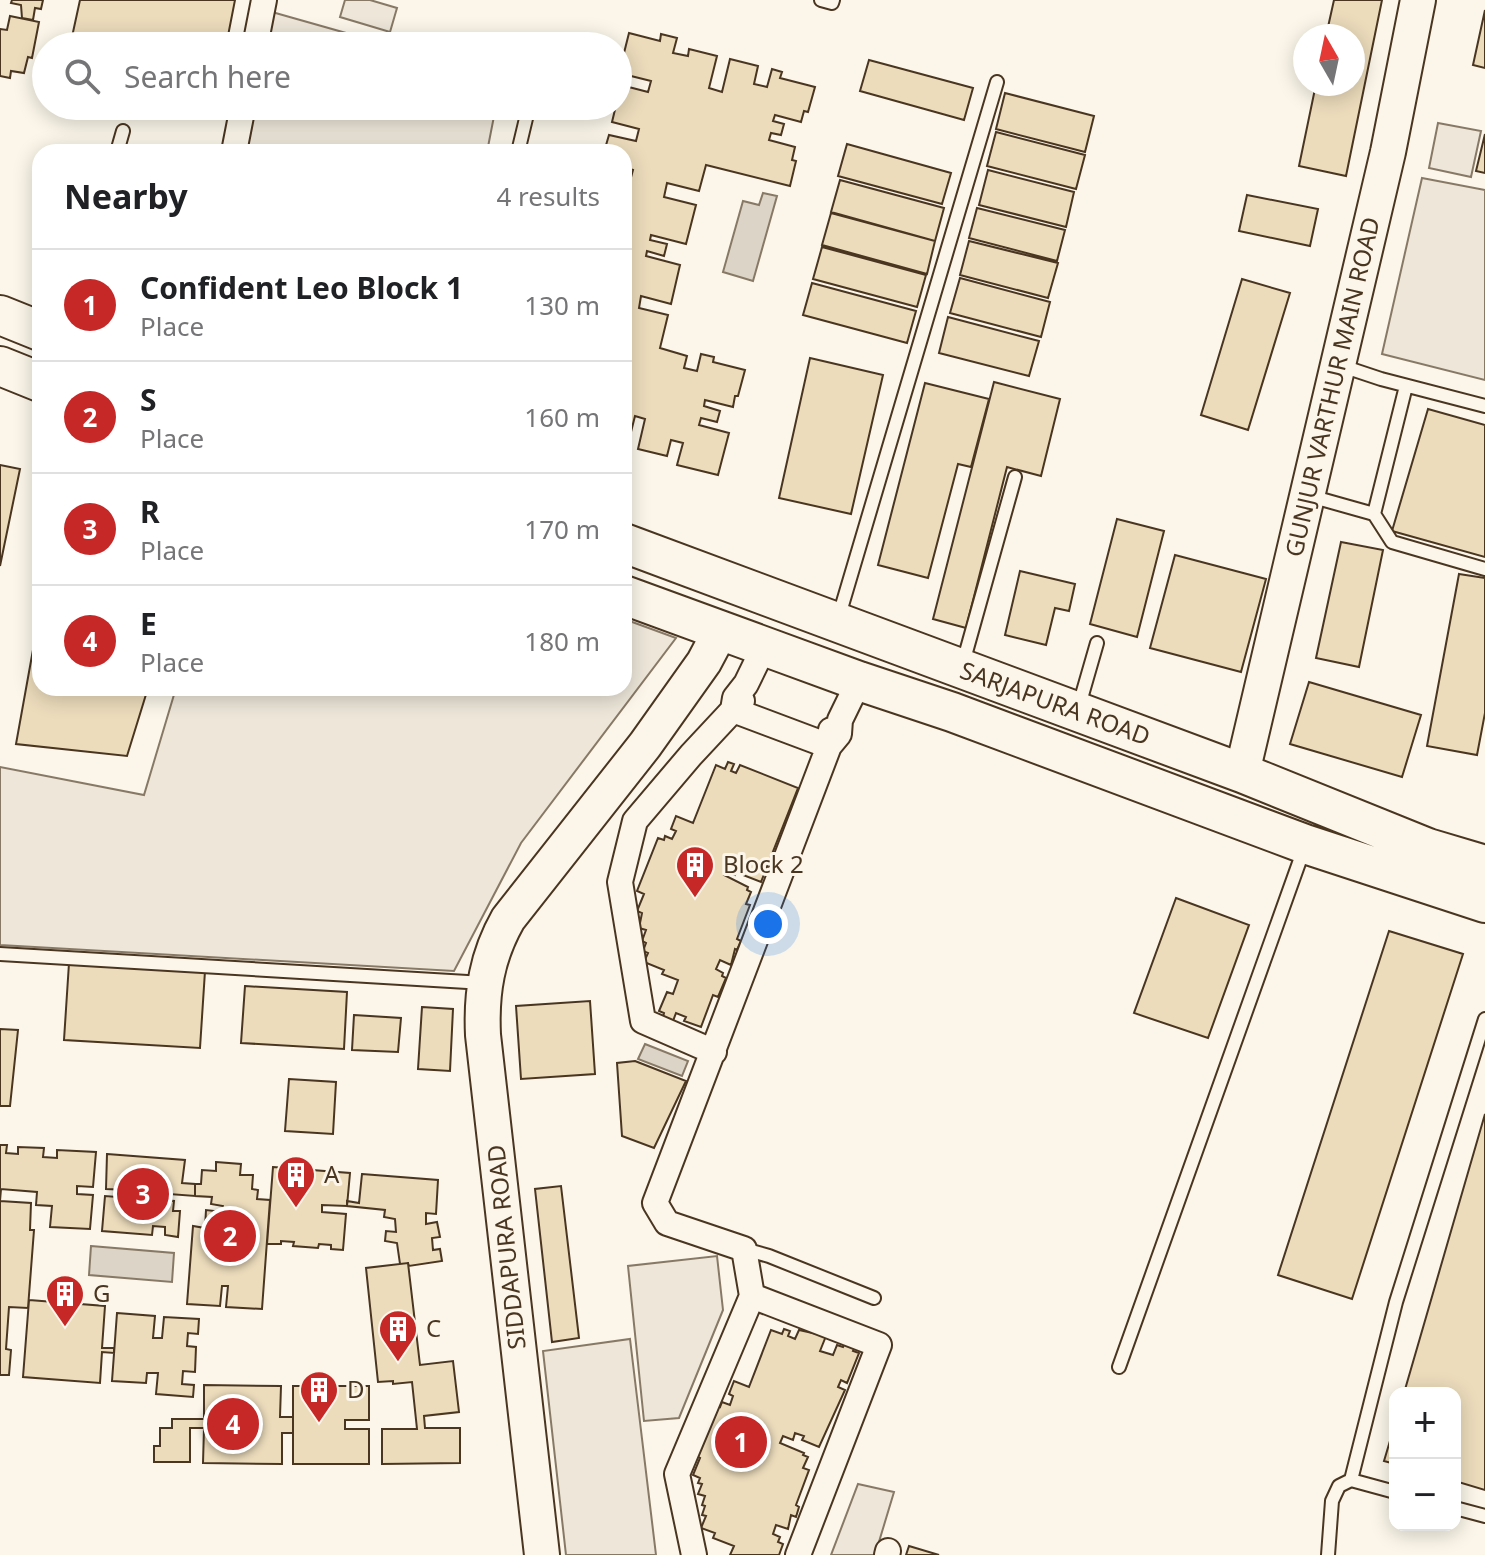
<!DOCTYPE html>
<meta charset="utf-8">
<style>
body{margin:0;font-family:"Noto Sans",sans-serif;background:#f6f6f6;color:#202124}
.controls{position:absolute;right:24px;bottom:24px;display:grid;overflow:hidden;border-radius:16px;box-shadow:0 4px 20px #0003}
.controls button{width:72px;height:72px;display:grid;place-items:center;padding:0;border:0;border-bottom:2px solid #e0e0e0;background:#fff;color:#202124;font:40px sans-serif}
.compass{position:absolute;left:1293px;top:24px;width:72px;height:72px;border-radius:50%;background:#fff;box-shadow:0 4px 20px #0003;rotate:351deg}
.you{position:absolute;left:768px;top:924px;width:28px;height:28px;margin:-20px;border:6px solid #fff;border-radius:50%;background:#1a73e8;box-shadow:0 0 0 12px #1a73e833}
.badge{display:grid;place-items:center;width:52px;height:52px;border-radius:50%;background:#c62828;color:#fff;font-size:26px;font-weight:700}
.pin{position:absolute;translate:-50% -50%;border:4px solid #fff;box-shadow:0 2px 8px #0006}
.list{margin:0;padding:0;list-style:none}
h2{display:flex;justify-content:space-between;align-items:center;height:104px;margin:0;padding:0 32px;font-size:34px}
h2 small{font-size:26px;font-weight:400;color:#757577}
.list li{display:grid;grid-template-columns:52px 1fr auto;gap:24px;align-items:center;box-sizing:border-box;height:112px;padding:0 32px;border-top:2px solid #e0e0e0}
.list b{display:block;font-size:30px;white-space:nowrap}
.list p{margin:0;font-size:26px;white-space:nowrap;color:#757577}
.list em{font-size:26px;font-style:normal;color:#757577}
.icon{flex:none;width:44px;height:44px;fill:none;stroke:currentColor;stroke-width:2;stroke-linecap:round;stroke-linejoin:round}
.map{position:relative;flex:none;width:1485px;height:1555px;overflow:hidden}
.search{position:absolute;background:#fff;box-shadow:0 4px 20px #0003;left:32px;top:32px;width:600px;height:88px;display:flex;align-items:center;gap:20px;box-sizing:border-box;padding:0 28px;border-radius:44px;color:#757577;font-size:30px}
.panel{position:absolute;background:#fff;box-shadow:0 4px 20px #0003;left:32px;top:144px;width:600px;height:552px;border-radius:24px}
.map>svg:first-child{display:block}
.green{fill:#ede6d9;stroke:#887966;stroke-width:2}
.water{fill:#dcd4c6;stroke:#887966;stroke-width:2}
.building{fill:#ecdcbc;stroke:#4a3520;stroke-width:2}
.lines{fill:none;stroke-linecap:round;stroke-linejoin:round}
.lane-casing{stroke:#4a3520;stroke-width:16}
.street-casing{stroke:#4a3520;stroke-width:28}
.secondary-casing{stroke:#4a3520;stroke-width:38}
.primary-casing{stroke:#4a3520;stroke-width:42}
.lane{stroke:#fbf6e9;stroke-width:12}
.street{stroke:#fbf6e9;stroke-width:24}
.secondary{stroke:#fbf6e9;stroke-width:34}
.primary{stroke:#fbf6e9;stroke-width:38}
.labels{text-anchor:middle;stroke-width:6;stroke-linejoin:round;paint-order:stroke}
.street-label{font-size:24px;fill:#4a3520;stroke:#fbf6e9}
.poi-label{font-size:24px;fill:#4a3520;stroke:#fbf6e9;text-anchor:start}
</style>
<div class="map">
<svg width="1485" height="1555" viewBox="0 0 1485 1555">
<rect width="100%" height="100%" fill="#fbf6e9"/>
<path class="green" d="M345,0H370L397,8L390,32L340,17Z
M272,12L392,46H265Z
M253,106H496L487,152H243Z
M1438,123L1481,131L1471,177L1429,168Z
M1422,178L1485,190V380L1382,354Z
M624,619L676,638L521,843L454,971L0,945V767L144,795L176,688H624Z
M717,1256L723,1310L679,1418L644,1421L628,1266Z
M630,1339L656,1555H566L543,1351Z
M858,1484L894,1492L875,1555H831Z"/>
<path class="water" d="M763,193L777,196L753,281L723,272L743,201L759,205Z
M645,1044L688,1061L682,1076L638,1059Z
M91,1246L174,1253L172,1282L89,1275Z"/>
<path class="building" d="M12,0H43L41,9L35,8L33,20L22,18L21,5L11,3Z
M80,0H235L226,46H70Z
M1334,0H1382L1346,176L1299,166L1316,84H1353V36H1326Z
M1485,10V68L1473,65Z
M10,16L39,22L32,58L28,57L24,73L11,71L10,78L0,76V29L7,30Z
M629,33L660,41L661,34L677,38L673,53L688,56L689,49L717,56L709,88L722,92L730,59L758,66L754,84L767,87L772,69L782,72L780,78L815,87L808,112L804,111L801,122L775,115L773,121L784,124L781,135L771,133L769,140L795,147L792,160L796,161L790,186L706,165L699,191L667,183L664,197L696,205L686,244L651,235L650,240L667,244L664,256L647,251L646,256L680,265L671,304L641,296L639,308L668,315L660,348L687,356L684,368L697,371L701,354L714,357L713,362L745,370L738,396H735L733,407L705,400L704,406L720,411L717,422L701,418L699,425L729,433L718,475L677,465L683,443L671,440L667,456L638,449L645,419L635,416L627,448H624V180L630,181L633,170L624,167V152H604L609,135L636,141L639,129L612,122L621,85L648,92L651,81L619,73Z
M869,60L973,88L964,120L860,91Z
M1005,93L1094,116L1085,152L996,129Z
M174,106H213L212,114Z
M996,132L1085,155L1076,189L987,166Z
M1485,134V173L1476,171Z
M847,144L951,173L942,204L838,176Z
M988,170L1074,192L1066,227L979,205Z
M840,180L944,208L935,241L831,212Z
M1247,195L1318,209L1310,246L1239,231Z
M977,208L1065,230L1057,261L969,238Z
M831,213L935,241L927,274L822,245Z
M969,241L1058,263L1048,298L960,275Z
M822,247L926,275L917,307L813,279Z
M960,278L1050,302L1041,337L950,313Z
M1242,279L1290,293L1248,430L1201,415Z
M812,283L916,311L907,343L803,315Z
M948,317L1039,341L1029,376L939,353Z
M810,358L883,375L851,514L779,498Z
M994,382L1060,399L1041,476L1007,467L966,628L933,619Z
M925,383L989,399L971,467L958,464L928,578L878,565Z
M1428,409L1485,425V557L1392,531Z
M0,465L20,469L0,566Z
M1117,519L1164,531L1137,637L1090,624Z
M1341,542L1383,550L1359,667L1316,658Z
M1175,555L1266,579L1241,672L1150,648Z
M1020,571L1075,584L1069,611L1055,608L1046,645L1005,635Z
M1459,574L1485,578V713L1477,755L1427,746Z
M40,611V688H148L127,756L16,744Z
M1309,682L1421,715L1402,777L1290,744Z
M728,762L734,764L731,771L736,773L740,765L798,788L761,882L743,875L746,869L738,866L735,875L725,871L724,875L748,887L747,890L751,892L746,904L750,905L737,939L741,941L737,950L735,949L731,965L720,960L716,969L723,973L722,976L726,978L718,997L713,995L701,1027L684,1021L686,1017L676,1013L673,1021L663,1017L664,1013L659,1011L667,992L673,994L678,980L662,974L664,970L644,962L648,953L643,951L646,943L642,941L646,930L639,928L642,913L637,911L644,894L637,891L658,838L664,840L665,836L672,839L676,831L671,829L676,816L693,823L716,765L725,769Z
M1176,898L1249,925L1208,1038L1134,1013Z
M1389,931L1463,954L1352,1299L1278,1275Z
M69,963L205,971L200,1048L64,1040Z
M245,986L347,992L344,1049L241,1043Z
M590,1001L595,1074L521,1079L516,1006Z
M422,1007L453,1009L450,1071L418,1069Z
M354,1015L401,1018L398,1052L352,1050Z
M0,1029L18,1030L10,1106H0Z
M635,1061L686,1081L654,1148L622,1136L617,1063Z
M289,1079L336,1082L333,1134L285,1131Z
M1485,1114V1490L1455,1481V1393H1404Z
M0,1145H7L6,1153L18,1154V1147L44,1148L43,1157L57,1158V1150L96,1152L93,1187L77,1186V1194L93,1195L90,1229L50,1227L52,1206L36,1205L37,1192L1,1189L0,1201Z
M107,1154L185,1160L182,1183L195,1184V1196L156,1193L155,1199L174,1201L173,1211H180L178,1237L165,1235V1227L153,1226L152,1235L102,1231L105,1196L130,1198V1190L106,1189Z
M216,1162L241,1164L240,1175H253L252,1189L258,1190L257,1199L270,1200L262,1309L226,1307L228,1286H222L220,1306L187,1304L193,1226L205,1228L206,1210L223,1212V1206L211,1204L212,1197L195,1196V1184H201L202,1170L216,1171Z
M273,1167L350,1173L347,1206L322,1205V1212L346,1214L343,1250L331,1249V1245L319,1244L318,1248L293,1246L294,1242L281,1241V1244H267Z
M362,1174L438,1180L436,1214L426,1213V1224L437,1222L440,1237L432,1238L433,1250L440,1249L442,1261L409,1266L408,1263L400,1264L397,1243L385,1241L386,1231L396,1232L395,1219L384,1217L385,1210L347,1206V1201L359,1203Z
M561,1186L579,1338L552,1342L535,1189Z
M0,1201L31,1203L30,1230H34L28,1308L9,1307L6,1349L11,1350L9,1375H0Z
M408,1263L420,1365L453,1361L459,1412L424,1416L425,1428H460V1463L382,1464V1429H417L412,1382L393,1384V1381L378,1382L366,1268Z
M29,1300L105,1306L102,1348H114V1353L102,1352L100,1383L23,1377Z
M117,1313L155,1316L153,1338H162L164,1317L199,1319L198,1334L188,1333L187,1346L196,1347L195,1372L183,1371L182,1384L194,1385L193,1397L156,1394L158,1373H147L146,1383L112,1381Z
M784,1329L790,1331L788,1336L795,1339L799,1330L826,1336L820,1351L833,1355L837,1345L843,1347L845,1343L855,1347L853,1351L859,1353L847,1383L841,1380L838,1387L845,1390L819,1447L802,1440L804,1436L795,1433L793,1440L783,1436L780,1443L804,1453L803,1455L808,1457L803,1468L809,1470L796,1505L799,1507L796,1517L791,1515L788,1529L776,1525L773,1534L780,1537L778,1542L783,1544L779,1555H730L734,1546L713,1538L715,1533L701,1528L706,1516L702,1515L705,1506L702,1505L705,1496L698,1494L702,1484L698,1483L700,1478L693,1475L700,1458L696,1456L716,1405L720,1407L722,1402L730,1405L733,1396L729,1394L734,1381L749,1387L771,1330L782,1334Z
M204,1385L281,1386L280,1417H293V1433H282V1464L203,1463L204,1428H190V1462H154V1446H160V1428H172V1419H204Z
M293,1386H369V1420H345V1429H369V1464H293Z
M1395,1424V1464L1384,1461Z
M909,1546L939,1555H906Z"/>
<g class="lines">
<g class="lane-casing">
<path id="lane" d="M821,0L832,3L833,0
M117,152L123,131
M518,152L529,106
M1342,366L1381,379L1485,406
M1310,496L1374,514L1392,542L1485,569
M1374,514L1406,386
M838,619L997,82
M963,663L1015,477
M1078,709L1097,643
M0,954L484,983
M744,1249L769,1256L874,1298
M1119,1367L1305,846
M1395,1492L1351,1480L1396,1302L1485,1019
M1455,1508L1485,1516
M1328,1555L1332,1501L1339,1486L1351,1480"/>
</g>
<g class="street-casing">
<path id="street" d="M255,46L264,0
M234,152L243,106
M742,701L733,710L829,746L831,730
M714,1052L643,1021L620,882L635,821L691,755L733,710L735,698L746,684L764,647
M752,1296L879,1345L798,1555
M694,1555L677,1474L752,1296L744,1249L667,1223L655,1203L829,746L839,734L840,720L859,681
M887,1555L888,1551"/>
</g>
<g class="secondary-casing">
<path id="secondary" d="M1242,773L1388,152L1418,0
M542,1555L483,1035C481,992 487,956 508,919L645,745L704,662L721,630"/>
</g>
<g class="primary-casing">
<path id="primary" d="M0,315L40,331
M0,366L40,382
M624,543L1242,773L1428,848L1485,865
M624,595L859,681L952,712L1305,844L1485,903"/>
</g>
<use href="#lane" class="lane"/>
<use href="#street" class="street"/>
<use href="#secondary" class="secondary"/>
<use href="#primary" class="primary"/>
</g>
<defs>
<g id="building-pin" transform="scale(2)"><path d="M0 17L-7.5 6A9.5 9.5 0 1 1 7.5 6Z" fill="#c62828" stroke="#fbf6e9"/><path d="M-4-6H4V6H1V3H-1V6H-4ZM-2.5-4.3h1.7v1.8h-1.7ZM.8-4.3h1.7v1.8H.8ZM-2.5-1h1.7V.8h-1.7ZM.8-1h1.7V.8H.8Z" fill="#fff"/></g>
</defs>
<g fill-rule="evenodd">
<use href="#building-pin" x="695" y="865"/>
<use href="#building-pin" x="296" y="1175"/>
<use href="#building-pin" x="65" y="1294"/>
<use href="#building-pin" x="398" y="1329"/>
<use href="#building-pin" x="319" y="1390"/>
</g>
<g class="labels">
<g class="street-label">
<text transform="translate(1333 387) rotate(-77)" y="8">GUNJUR VARTHUR MAIN ROAD</text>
<text transform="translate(1055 704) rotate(20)" y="8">SARJAPURA ROAD</text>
<text transform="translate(507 1247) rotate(-96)" y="8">SIDDAPURA ROAD</text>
</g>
<g class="poi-label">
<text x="723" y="873">Block 2</text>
<text x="324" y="1183">A</text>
<text x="93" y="1302">G</text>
<text x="426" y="1337">C</text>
<text x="347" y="1398">D</text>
</g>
</g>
</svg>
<div class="controls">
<button>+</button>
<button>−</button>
</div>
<svg class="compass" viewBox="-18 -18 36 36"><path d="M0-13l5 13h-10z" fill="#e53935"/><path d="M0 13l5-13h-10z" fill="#757577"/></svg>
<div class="you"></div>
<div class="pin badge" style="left:741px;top:1442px">1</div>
<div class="pin badge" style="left:230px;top:1236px">2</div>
<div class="pin badge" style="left:143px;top:1194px">3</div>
<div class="pin badge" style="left:233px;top:1424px">4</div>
<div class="search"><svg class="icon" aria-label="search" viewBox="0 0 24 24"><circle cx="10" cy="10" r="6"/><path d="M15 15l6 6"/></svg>Search here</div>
<section class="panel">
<h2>Nearby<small>4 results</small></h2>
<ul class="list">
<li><span class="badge">1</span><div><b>Confident Leo Block 1</b><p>Place</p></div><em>130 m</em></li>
<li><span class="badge">2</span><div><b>S</b><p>Place</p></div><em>160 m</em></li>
<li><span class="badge">3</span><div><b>R</b><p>Place</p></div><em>170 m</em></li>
<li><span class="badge">4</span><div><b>E</b><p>Place</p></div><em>180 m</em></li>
</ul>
</section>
</div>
